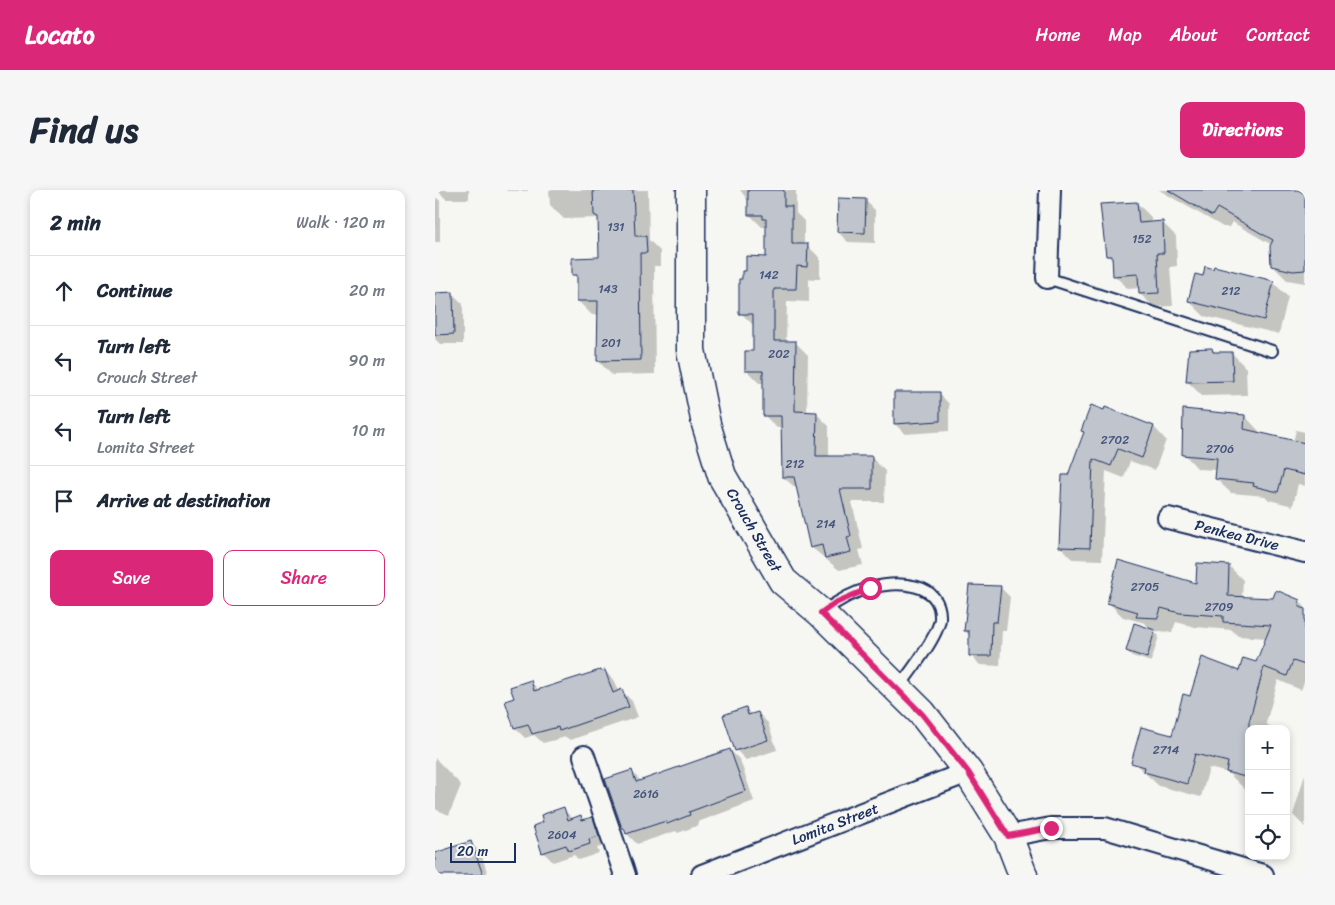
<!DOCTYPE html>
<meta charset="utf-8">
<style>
body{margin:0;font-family:Sriracha,sans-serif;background:#f6f6f7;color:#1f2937}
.controls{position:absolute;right:15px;bottom:15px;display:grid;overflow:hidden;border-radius:10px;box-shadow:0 2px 8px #0003}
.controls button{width:45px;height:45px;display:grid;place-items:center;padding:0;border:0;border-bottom:1px solid #e0e1e3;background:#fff;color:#1f2937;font:25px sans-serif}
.scale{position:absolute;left:15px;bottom:12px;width:66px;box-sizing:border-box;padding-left:5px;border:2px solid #1b2f5e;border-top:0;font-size:14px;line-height:18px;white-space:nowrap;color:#1b2f5e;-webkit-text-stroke:4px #f6f6f2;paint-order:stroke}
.stop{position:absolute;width:15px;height:15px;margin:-11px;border:4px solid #db2777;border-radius:50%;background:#fff}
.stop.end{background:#db2777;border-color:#fff;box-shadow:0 1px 5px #0008}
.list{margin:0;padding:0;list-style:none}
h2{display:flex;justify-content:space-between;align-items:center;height:65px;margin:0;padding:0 20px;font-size:21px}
h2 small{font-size:16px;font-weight:400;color:#747a83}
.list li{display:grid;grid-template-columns:32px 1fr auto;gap:15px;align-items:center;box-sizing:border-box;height:70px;padding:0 20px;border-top:1px solid #e0e1e3}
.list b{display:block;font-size:19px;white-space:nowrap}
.list p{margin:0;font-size:16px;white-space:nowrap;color:#747a83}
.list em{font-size:16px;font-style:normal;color:#747a83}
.actions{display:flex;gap:10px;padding:15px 20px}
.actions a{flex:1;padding:11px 0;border:1px solid #db2777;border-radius:10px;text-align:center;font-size:18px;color:#db2777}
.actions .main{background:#db2777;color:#fff}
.icon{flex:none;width:28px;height:28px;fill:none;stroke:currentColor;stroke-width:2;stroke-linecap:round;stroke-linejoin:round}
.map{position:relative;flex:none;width:870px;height:685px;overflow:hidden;border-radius:10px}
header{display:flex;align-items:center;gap:30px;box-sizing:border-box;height:70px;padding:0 25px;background:#db2777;color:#fff}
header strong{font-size:24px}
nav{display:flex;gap:28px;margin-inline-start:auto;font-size:18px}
.intro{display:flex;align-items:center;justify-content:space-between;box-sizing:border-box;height:120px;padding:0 30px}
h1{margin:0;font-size:35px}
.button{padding:12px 22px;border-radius:10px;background:#db2777;color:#fff;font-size:18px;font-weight:700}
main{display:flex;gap:30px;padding:0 30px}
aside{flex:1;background:#fff;border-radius:10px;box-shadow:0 2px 8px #0003}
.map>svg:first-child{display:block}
.shadow{fill:#0003}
.building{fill:#c0c4cd;stroke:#1b2f5e}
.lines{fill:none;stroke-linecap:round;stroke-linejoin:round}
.lane-casing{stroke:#1b2f5e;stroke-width:14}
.street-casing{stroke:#1b2f5e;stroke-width:24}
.secondary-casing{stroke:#1b2f5e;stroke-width:31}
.lane{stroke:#f6f6f2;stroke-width:10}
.street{stroke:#f6f6f2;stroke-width:20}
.secondary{stroke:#f6f6f2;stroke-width:28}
.route{stroke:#db2777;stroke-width:6}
.labels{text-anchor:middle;stroke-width:4.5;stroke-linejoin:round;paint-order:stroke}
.number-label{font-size:12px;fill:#44547a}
.street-label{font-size:15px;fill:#1b2f5e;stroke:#f6f6f2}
</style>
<header>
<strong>Locato</strong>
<nav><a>Home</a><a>Map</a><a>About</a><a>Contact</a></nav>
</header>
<div class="intro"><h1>Find us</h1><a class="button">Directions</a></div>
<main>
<aside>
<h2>2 min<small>Walk · 120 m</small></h2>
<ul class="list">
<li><svg class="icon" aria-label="ahead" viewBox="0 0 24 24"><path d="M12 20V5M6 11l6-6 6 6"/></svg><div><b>Continue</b></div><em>20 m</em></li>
<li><svg class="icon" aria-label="left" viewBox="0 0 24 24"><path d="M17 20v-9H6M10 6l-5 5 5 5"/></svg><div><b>Turn left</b><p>Crouch Street</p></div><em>90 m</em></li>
<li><svg class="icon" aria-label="left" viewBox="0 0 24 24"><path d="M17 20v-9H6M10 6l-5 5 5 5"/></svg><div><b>Turn left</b><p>Lomita Street</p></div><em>10 m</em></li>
<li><svg class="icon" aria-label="arrive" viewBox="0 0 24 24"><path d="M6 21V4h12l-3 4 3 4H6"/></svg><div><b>Arrive at destination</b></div></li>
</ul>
<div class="actions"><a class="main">Save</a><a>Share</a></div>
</aside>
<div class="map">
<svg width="870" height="685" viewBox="0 0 870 685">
<rect width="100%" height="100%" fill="#f6f6f2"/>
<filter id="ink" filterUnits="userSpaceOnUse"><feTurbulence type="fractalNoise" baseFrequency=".02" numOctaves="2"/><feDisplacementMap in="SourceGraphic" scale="10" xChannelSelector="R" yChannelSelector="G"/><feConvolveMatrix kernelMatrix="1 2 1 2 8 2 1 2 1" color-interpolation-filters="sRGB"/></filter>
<g filter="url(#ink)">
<path class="shadow" d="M2,0H34V9H11Z
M71,0H93V1H72Z
M114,0H213L214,50L225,61V76H219L220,184L177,185L163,171L164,125H157L143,111V89L138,84L166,69L164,28L129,29L115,15Z
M305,0H361V23L369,31V55H372L385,68V89H374V112L352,111L351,152H360L373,165L372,223H381L394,236V267L437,268L450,281L449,312H417L428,359L424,360L428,375L404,380L376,357L363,300L348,287V238H342L329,225V193H324L311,180L320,162L319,136L306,123L308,90L312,82L332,68V37H327L314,24V12Z
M724,0H860L870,6V93L852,90L838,76L837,55L797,32L794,37H788Z
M0,6L5,11V52H0Z
M430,10L440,20V53L413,52L403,42Z
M702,13L716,27V33L727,32L741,46L742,76L735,77L738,116L719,117L705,104V98L693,99L679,85L678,71L672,65L671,44L668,40L666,15Z
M768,88L838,92L853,107L844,144L769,126L754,111Z
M0,104H18L28,114V154H5L0,149Z
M777,159L781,163H797L811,178L812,205L767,206L752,191Z
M505,204L514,214V241L470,244L460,234Z
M671,219L719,237L731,250L720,280L695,271L689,288L671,281L667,370L637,369L625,356L634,287Z
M810,226L824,241V243L858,252L861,240L870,242V296L863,294L858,316L834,310L830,306L796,303L781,289L782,280L763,279L749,264Z
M794,376L808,390L807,408L839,409L842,402L865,411L870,417V490L866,500L843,490L831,533L837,539H814V603L793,583L774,578L766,607L724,596L698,572L738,547L756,508L822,474L832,448L803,446L797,440L760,437L741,432L737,442L719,441L724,446L716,472L697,466L692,461L716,440L710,433L688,427L674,413L762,395Z
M565,397L575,407L571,441H567L565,476L545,475L535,465V446L530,441Z
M170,481L180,491L184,502L187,501L197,511L203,527L135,550L131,547L108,553L99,545L90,548L80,538L71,512L80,509L96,492L105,501Z
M310,519L317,525L323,523L333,533L342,560L311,570L302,561L289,526Z
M295,560L305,570L319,611L263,632L264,635L243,643L241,641L202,654L192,644L188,638L197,582L207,592Z
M0,568L26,595L14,625L0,619Z
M870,584V637L858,625Z
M128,619L138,629L145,627L149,631L157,629L167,638L172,655L162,658L164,663L144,670L139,665L118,672L109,663L100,636L110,633Z
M36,653L46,663L53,685H0V665Z"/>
<path class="building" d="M158,0H198L200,46H211L212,63H205L206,170L162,171L163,111H142V85H137V68L164,67L163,27L159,25Z
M313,0H349V16H357V54H373L372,77L362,76L361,99H339V151H361L360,221L382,222L381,266H437V299H405L416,346L412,347L416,362L390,368L387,355L375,358L359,287H347L346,226H328V181H310V161H318V124H304V89H307V81H311V66L331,67V29H328V25H313Z
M733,0H863L870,4V80L858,81L836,76L835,56L838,50L782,18L777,26Z
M403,8L431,9L430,43L402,42Z
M702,12L704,33L728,31L729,63H722L724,103L704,104L703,84L678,86L677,66H671L665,14Z
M770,76L778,79L779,76L839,91L829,130L753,111L760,84L768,86Z
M18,102L19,144L0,145V103Z
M777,158L778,162H797L798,191L751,192L754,159Z
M459,202H505V231L459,234Z
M656,215L669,220L670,217L719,236L707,268L683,259L676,276L658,269L655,358L624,357L627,285H633L649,242L646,241Z
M748,219L810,225L809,239L870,253V285L849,280L843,302L818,296L819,293L780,289L782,268L747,265Z
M683,370L761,393L762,373L794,375L793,406L838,408L841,400L865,410L863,416L870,419V475L858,471L852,486L829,477L814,532V588L791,582L793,572L760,564L752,594L709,582L710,577L696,573L706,537L737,545L748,504L755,506L767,467L804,481L808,468L821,472L836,435L788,432V426L745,423L726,418L723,428L701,427L703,422L672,413Z
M534,395L566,396L562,432H557L556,466H534V441H529Z
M699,433L720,440L712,468L691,461Z
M165,480L166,481L170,480L178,503L187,499L194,517L124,541L123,537L97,544L93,534L79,538L70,511L79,508L75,497L96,490L99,501Z
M311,517L313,525L323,522L333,550L300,561L288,525Z
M295,559L310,601L254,622L255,625L232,634L231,631L191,644L189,638H187L170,589L197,580L201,592Z
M129,617L133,630L146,625L147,630L158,627L164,646L154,649L155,654L134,661L131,655L107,663L98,636L108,632L106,625Z
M36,651L48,685H0V663Z"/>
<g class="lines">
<g class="lane-casing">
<path id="lane" d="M612,88L837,161
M388,422C401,412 418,402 435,398C462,391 507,391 505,429C503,447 475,482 464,497"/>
</g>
<g class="street-casing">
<path id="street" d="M612,88L615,0
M733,328L870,362
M149,566L190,685
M573,646L616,638H670L828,685
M267,685L533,582"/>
</g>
<g class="secondary-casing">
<path id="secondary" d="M256,0V160L271,234L287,286L348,391L386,423L487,523L533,582L573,646L588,685"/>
</g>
<use href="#lane" class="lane"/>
<use href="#street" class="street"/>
<use href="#secondary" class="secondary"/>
</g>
</g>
<g class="lines" filter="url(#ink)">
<path class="route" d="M435,398L400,413L386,423L487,524L533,582L573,646L616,638"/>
</g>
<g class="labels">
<g class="number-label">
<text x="181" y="41">131</text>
<text x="707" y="53">152</text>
<text x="334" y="89">142</text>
<text x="173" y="103">143</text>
<text x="796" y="105">212</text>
<text x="176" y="157">201</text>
<text x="344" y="168">202</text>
<text x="680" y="254">2702</text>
<text x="785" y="263">2706</text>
<text x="360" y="278">212</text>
<text x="391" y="338">214</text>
<text x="710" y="401">2705</text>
<text x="784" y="421">2709</text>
<text x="731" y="564">2714</text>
<text x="211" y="608">2616</text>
<text x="127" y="649">2604</text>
</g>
<g class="street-label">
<text transform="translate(319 340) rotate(60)" y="5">Crouch Street</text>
<text transform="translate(802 345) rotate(14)" y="5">Penkea Drive</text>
<text transform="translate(400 634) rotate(-21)" y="5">Lomita Street</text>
</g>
</g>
</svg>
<div class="controls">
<button>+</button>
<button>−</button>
<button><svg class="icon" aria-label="locate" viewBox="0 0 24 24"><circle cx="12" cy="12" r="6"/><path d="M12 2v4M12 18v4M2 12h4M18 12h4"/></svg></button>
</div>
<div class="scale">20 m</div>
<div class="stop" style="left:435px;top:398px"></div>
<div class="stop end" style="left:616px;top:638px"></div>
</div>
</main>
